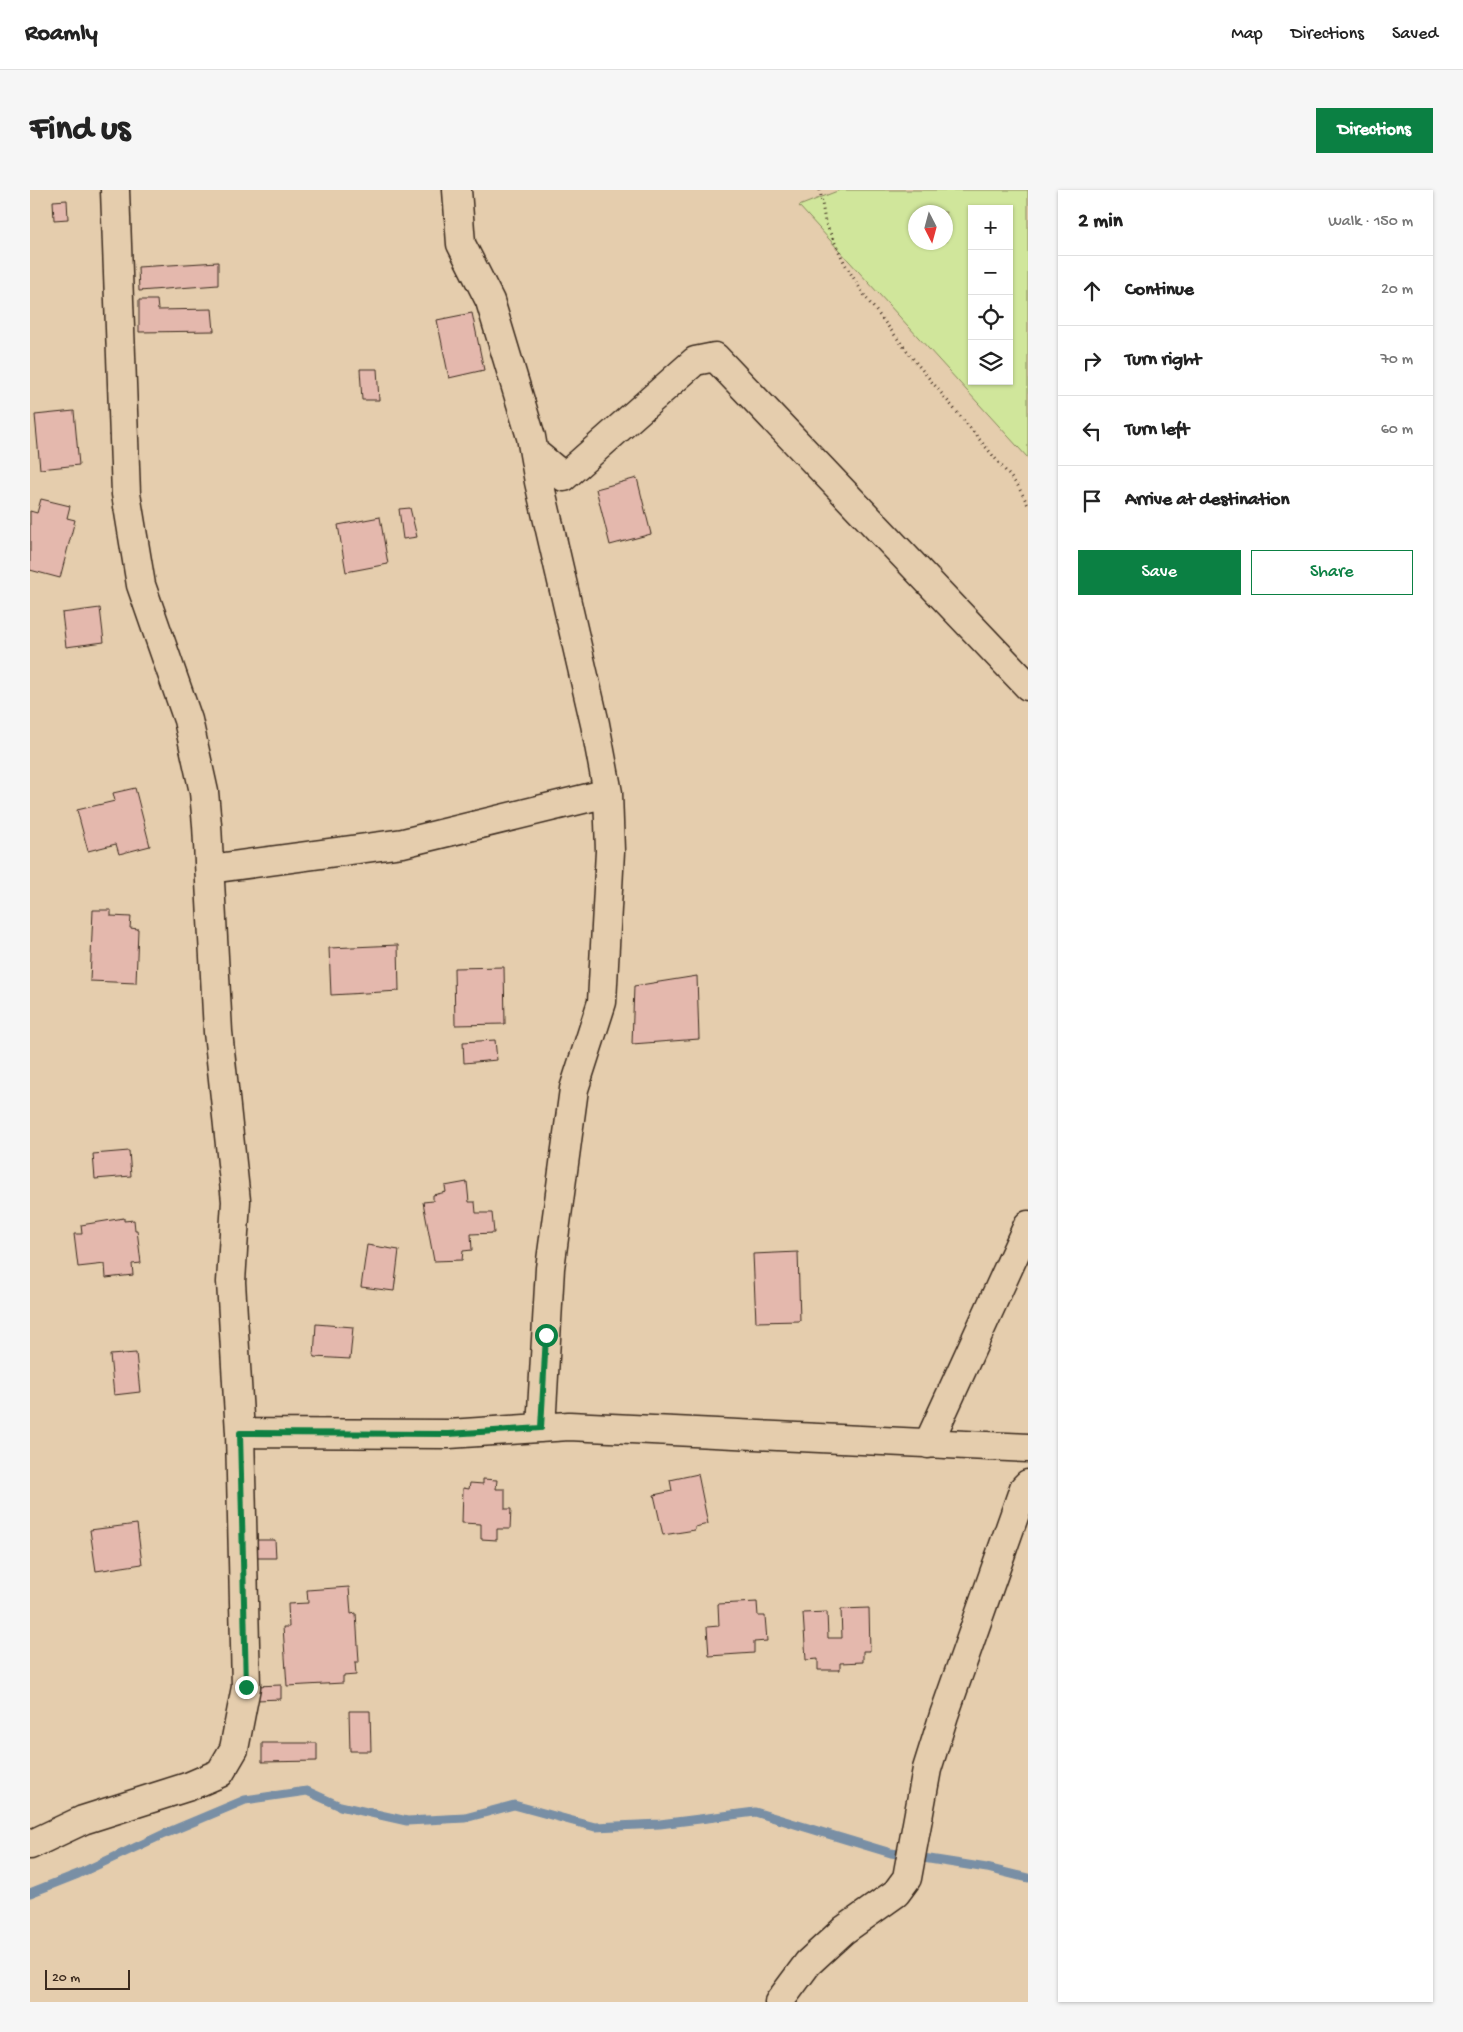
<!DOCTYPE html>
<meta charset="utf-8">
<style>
body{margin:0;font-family:"Gochi Hand",sans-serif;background:#f6f6f6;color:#222}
.controls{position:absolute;right:15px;top:15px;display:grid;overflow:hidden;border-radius:0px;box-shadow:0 1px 4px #0004}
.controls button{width:45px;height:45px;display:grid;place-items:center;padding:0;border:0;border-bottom:1px solid #e0e0e0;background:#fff;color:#222;font:25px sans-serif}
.compass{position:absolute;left:878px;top:15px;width:45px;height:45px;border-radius:50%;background:#fff;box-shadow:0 1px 4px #0004;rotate:174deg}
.scale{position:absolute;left:15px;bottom:12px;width:85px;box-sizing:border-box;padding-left:5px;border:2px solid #3b2a1e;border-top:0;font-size:14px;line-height:18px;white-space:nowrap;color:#3b2a1e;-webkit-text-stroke:4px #e5cdad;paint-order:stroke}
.stop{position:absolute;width:15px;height:15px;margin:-11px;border:4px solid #0b8043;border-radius:50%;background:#fff}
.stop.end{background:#0b8043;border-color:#fff;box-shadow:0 1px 5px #0008}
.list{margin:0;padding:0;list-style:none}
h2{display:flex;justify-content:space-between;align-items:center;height:65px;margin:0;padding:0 20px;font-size:21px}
h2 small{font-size:16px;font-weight:400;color:#767676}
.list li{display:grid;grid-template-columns:32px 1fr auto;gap:15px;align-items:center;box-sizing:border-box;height:70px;padding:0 20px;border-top:1px solid #e0e0e0}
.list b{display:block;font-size:19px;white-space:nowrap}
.list em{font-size:16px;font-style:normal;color:#767676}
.actions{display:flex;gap:10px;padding:15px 20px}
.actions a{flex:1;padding:11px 0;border:1px solid #0b8043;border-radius:0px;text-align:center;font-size:18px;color:#0b8043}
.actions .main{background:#0b8043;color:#fff}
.icon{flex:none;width:28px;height:28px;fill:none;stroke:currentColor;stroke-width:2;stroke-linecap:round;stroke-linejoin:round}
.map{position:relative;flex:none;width:998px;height:1812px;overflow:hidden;border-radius:0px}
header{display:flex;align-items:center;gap:30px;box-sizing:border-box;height:70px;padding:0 25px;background:#fff;border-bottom:1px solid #e0e0e0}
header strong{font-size:24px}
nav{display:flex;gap:28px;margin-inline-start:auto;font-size:18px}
.intro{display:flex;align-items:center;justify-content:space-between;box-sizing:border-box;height:120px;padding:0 30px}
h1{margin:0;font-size:35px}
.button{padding:12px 22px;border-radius:0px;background:#0b8043;color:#fff;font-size:18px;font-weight:700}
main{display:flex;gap:30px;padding:0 30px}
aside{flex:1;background:#fff;border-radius:0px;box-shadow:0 1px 4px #0004}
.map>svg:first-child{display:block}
.green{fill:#d0e69b;stroke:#86885c;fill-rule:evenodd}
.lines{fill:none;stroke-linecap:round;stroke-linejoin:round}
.stream{stroke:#798fa5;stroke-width:9}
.building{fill:#e4b8ad;stroke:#3b2a1e}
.minor-casing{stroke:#3b2a1e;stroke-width:31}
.path{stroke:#3b2a1e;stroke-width:3;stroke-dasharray:1 4;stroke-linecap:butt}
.minor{stroke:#e5cdad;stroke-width:28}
.route{stroke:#0b8043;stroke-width:6}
</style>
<header>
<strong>Roamly</strong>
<nav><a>Map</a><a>Directions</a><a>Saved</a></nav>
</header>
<div class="intro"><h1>Find us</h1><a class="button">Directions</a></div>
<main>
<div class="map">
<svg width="998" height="1812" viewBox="0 0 998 1812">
<rect width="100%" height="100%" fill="#e5cdad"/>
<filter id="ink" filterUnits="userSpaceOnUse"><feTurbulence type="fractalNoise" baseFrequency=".02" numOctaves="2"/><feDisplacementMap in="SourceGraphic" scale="10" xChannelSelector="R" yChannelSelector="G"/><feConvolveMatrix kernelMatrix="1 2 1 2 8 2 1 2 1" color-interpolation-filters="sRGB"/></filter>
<g filter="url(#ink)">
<path class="green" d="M810,0H998V268L769,16ZM942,19H979V191H942ZM886,22H916V52H886Z"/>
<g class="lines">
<path class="stream" d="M0,1703L48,1684L134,1644L215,1610L277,1601L310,1616L377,1631L435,1628L484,1615L565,1637L630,1634L725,1622L861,1663L957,1678L998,1688"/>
</g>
<path class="building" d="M37,10L38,29L24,30L23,11Z
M188,72V95L109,101L108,77Z
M109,110H127L128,120L182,119L184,141L109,142Z
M442,123L454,180L419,188L407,130Z
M330,179H347L349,210H332Z
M44,221L49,275L10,279L5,225Z
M607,288L621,344L580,355L566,299Z
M11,309L40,316L37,328L45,330L30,388L0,380V321L7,323Z
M380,318L387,347L373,349L369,319Z
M350,327L358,374L316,382L308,335Z
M70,418L74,452L36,457L32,423Z
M105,598L120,656L89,664L86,654L58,661L47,620L85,611L83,603Z
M63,720H81V726L101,727L100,738L108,739L106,793L60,791Z
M368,755L369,801L301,805L299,758Z
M474,777L475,834L425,835L424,778Z
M667,786L669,849L602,854L604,796Z
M465,850L467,870L434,873L433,852Z
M99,961L101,986L65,989L63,964Z
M437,992L439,1012H445L446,1023H462L464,1043L441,1044L442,1060L433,1061L432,1070L404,1071L393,1012L403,1011V1005L416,1002L415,996Z
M94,1028V1031L104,1030L105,1040H107L111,1073L102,1074L103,1085L76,1088L75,1074L48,1077L44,1044H52L51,1035Z
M337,1055L369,1060L364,1101L331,1097Z
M768,1062L770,1131L726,1132L723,1064Z
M286,1134L323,1137L320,1169L284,1167Z
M106,1163L110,1202L84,1205L80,1165Z
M668,1284L678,1334L665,1337V1340L633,1345L624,1305L642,1301L640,1290Z
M453,1289L467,1290L466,1299H475V1319H481L480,1339H467V1350L451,1349V1334L432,1333L433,1298L439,1299L440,1293L453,1294Z
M107,1334L112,1374L66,1381L60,1340Z
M221,1350H245L246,1368H222Z
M319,1397L321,1424L326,1423L329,1472H325L326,1485L313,1486V1493L257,1496L253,1437H259L258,1414L278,1413L277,1400Z
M727,1412L728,1426H735L737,1451L724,1452V1463L679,1466L677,1437L689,1436L688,1414Z
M839,1418L840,1461H833V1472L810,1473V1480H788V1469L776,1470L773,1423L797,1422L798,1448H812L811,1419Z
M251,1495V1509L227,1510L226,1496Z
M319,1521H340L341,1561H320Z
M232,1553H287V1571L232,1572Z"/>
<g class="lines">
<g class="minor-casing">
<path id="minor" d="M427,0L431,54L460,111L501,247L509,292L565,534L578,603L580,661L572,812L544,899L520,1078L511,1238
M504,262L534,287L665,171L685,167L998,496
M180,679L373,653L578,603
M210,1243L419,1244L539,1236L998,1258
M898,1254L998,1035
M0,1655L53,1630L160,1596L190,1583L204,1559L216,1497L210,1243L201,1092L206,1011L188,842L177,635L174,602L158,530L111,395L96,304L85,0
M749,1812L778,1773L814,1740L866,1703L877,1688L897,1579L914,1525L994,1298L998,1294"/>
</g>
<path class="path" d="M790,0L795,32L815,74L836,108L888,175L988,296L998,315"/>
<use href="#minor" class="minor"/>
</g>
</g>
<g class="lines" filter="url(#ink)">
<path class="route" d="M216,1497L210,1243L419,1244L511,1238L516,1145"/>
</g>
</svg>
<div class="controls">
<button>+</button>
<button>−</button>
<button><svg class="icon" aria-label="locate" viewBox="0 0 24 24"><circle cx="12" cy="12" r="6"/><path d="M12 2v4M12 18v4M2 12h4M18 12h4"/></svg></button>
<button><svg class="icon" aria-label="layers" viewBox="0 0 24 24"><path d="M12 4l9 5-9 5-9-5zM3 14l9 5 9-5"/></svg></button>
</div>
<svg class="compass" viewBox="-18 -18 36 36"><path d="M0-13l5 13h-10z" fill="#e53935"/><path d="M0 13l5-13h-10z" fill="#767676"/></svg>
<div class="scale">20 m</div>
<div class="stop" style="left:516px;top:1145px"></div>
<div class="stop end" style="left:216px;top:1497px"></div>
</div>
<aside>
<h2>2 min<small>Walk · 150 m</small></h2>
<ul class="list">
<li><svg class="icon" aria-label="ahead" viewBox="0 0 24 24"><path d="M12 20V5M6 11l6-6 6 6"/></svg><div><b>Continue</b></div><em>20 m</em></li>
<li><svg class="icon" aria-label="right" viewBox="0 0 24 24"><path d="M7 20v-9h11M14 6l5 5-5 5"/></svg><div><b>Turn right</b></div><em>70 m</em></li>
<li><svg class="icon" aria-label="left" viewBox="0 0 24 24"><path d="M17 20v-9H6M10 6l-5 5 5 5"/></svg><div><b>Turn left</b></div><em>60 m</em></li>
<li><svg class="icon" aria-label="arrive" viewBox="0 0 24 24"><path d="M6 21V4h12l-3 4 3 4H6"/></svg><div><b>Arrive at destination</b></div></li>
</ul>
<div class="actions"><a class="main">Save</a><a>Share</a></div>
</aside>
</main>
